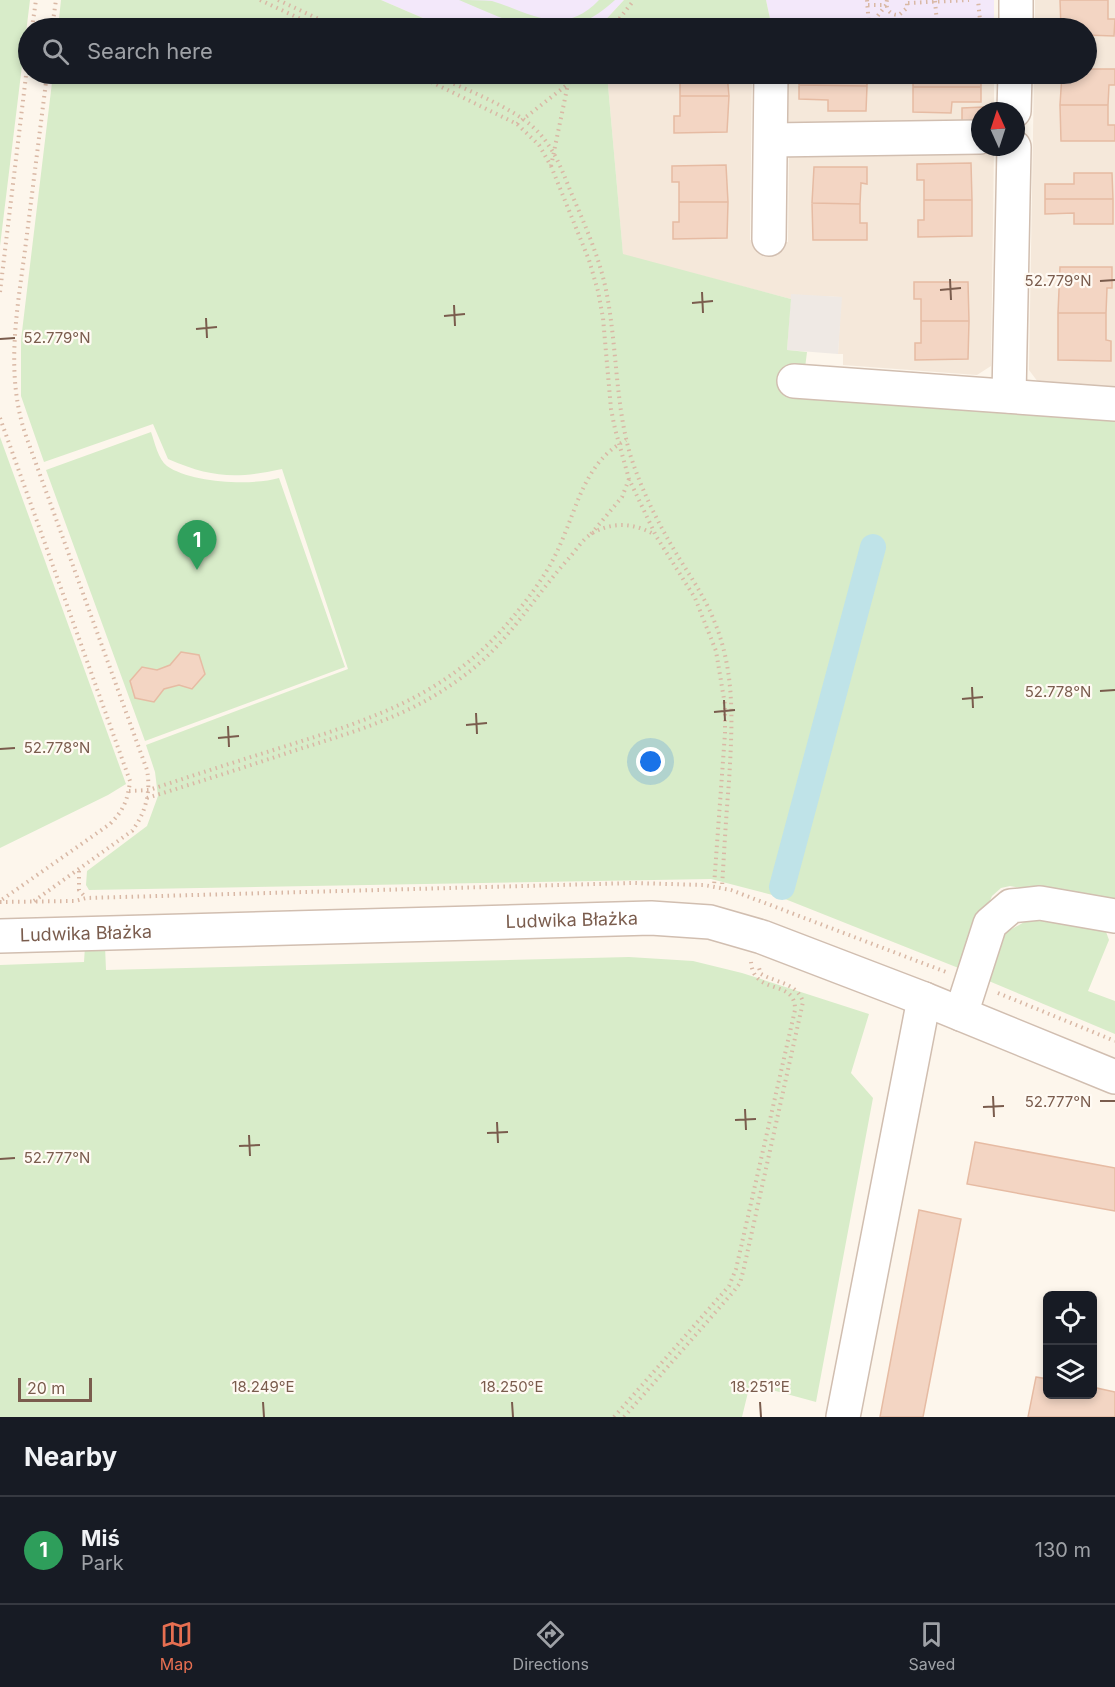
<!DOCTYPE html>
<meta charset="utf-8">
<style>
body{margin:0;font-family:Inter,sans-serif;background:#242831;color:#f1f3f6}
.controls{position:absolute;right:18px;bottom:18px;display:grid;overflow:hidden;border-radius:9px;box-shadow:0 3px 9px #0003}
.controls button{width:54px;height:54px;display:grid;place-items:center;padding:0;border:0;border-bottom:2px solid #363941;background:#171b24;color:#f1f3f6;font:30px sans-serif}
.compass{position:absolute;left:971px;top:102px;width:54px;height:54px;border-radius:50%;background:#171b24;box-shadow:0 3px 9px #0003;rotate:357deg}
.scale{position:absolute;left:18px;bottom:15px;width:74px;box-sizing:border-box;padding-left:6px;border:3px solid #7a5c4d;border-top:0;font-size:16px;line-height:21px;white-space:nowrap;color:#7a5c4d;-webkit-text-stroke:4px #fffaf3;paint-order:stroke}
.you{position:absolute;left:651px;top:762px;width:21px;height:21px;margin:-15px;border:4px solid #fff;border-radius:50%;background:#1a73e8;box-shadow:0 0 0 9px #1a73e833}
.badge{display:grid;place-items:center;width:39px;height:39px;border-radius:50%;background:#e76f51;color:#fff;font-size:20px;font-weight:700}
.pin{position:absolute;translate:-50% -50px;filter:drop-shadow(0 2px 3px #0008)}
.pin::after{content:'';position:absolute;top:32px;width:21px;height:18px;background:inherit;clip-path:polygon(0 0,100% 0,50% 100%)}
.list{margin:0;padding:0;list-style:none}
h2{display:flex;justify-content:space-between;align-items:center;height:78px;margin:0;padding:0 24px;font-size:26px}
h2 small{font-size:20px;font-weight:400;color:#9ea1a6}
.list li{display:grid;grid-template-columns:39px 1fr auto;gap:18px;align-items:center;box-sizing:border-box;height:108px;padding:0 24px;border-top:2px solid #363941}
.list b{display:block;font-size:22px;white-space:nowrap}
.list p{margin:0;font-size:20px;white-space:nowrap;color:#9ea1a6}
.list em{font-size:20px;font-style:normal;color:#9ea1a6}
.icon{flex:none;width:33px;height:33px;fill:none;stroke:currentColor;stroke-width:2;stroke-linecap:round;stroke-linejoin:round}
.map{position:relative;flex:none;width:1115px;height:1417px;overflow:hidden}
.search{position:absolute;background:#171b24;box-shadow:0 3px 9px #0003;left:18px;right:18px;top:18px;height:66px;display:flex;align-items:center;gap:15px;box-sizing:border-box;padding:0 21px;border-radius:33px;color:#9ea1a6;font-size:22px}
.sheet{height:186px;background:#171b24}
nav{display:flex;justify-content:space-around;align-items:center;box-sizing:border-box;height:84px;border-top:2px solid #363941;background:#171b24;font-size:16px;color:#9ea1a6}
nav a{display:grid;justify-items:center;gap:3px}
nav .on{color:#e76f51}
.map>svg:first-child{display:block}
.residential{fill:#f5e8da}
.industrial{fill:#efe9e4}
.education{fill:#f3e8fa}
.green{fill:#d8ecc9}
.lines{fill:none;stroke-linecap:round;stroke-linejoin:round}
.canal{stroke:#bfe3e8;stroke-width:26}
.building{fill:#f3d5c3;stroke:#e6bba3;stroke-width:1.5}
.minor-casing{stroke:#d1beb0;stroke-width:36}
.path{stroke:#d9b8a5;stroke-width:4;stroke-dasharray:1.5 4.5;stroke-linecap:butt}
.minor{stroke:#fff;stroke-width:33}
.ticks{fill:none;stroke:#7a5c4d;stroke-width:2}
.labels{text-anchor:middle;stroke-width:4.5;stroke-linejoin:round;paint-order:stroke}
.street-label{font-size:18px;fill:#7a5c4d;stroke:#fffaf3}
.ticks-label{font-size:15px;text-anchor:middle;fill:#7a5c4d;stroke:#fffaf3;stroke-width:4.5;stroke-linejoin:round;paint-order:stroke}
</style>
<div class="map">
<svg width="1115" height="1417" viewBox="0 0 1115 1417">
<rect width="100%" height="100%" fill="#fdf6ec"/>
<path class="residential" d="M1035,0H1115V387L1038,382L1029,370L1034,74H1086V28H1035Z
M607,74H752L750,240L788,242L789,148H994L991,366L977,375L843,365V354H838L841,297L791,295V299L623,255Z
M788,74H994V111H980V125L788,124Z"/>
<path class="industrial" d="M791,294L842,297L838,354L787,350Z"/>
<path class="education" d="M381,0H624L598,28H446Z
M766,0H994V28H772Z"/>
<path class="green" d="M0,0H30L0,246Z
M61,0H381L446,28H58Z
M459,0C469,0 482,0 492,1C531,13 563,38 599,0H615C561,50 518,25 459,0Z
M624,0H766L772,28H598Z
M53,74H549L555,76L557,74H607L623,254L791,299L787,350L807,352L805,368L1115,418V905L1010,886L1001,888L992,896L961,969L780,897L711,879L89,890L86,885L87,871L147,826L158,796L155,772L146,745L348,669L282,469C236,479 212,478 168,459L153,424L44,462L21,396V340Z
M151,432C155,443 158,459 167,466C191,483 252,486 279,478L345,667L145,741L46,470Z
M0,437L126,784L108,795L0,848Z
M1033,917L1105,929L1109,940L1088,991L1115,1001V1034L984,979L1003,934Z
M85,946H105L106,970L629,957L693,961L742,973L869,1014L851,1073L873,1098L816,1402L750,1384L742,1417H0V965L84,962Z"/>
<g class="lines">
<path class="canal" d="M782,887L873,547"/>
</g>
<path class="building" d="M1060,0H1108V19H1115L1114,36L1086,35V28H1061Z
M1086,69H1115V85H1109L1108,105H1060L1062,74H1086Z
M673,74H727L729,96H680V76H674Z
M800,74H867V86L799,85Z
M913,74H981V87H913Z
M799,85L867,86L866,111H828V100L799,99Z
M913,87H981V102H952L951,113L913,112Z
M680,96H729L727,132L674,133V116H680Z
M1060,105H1108V125H1115V141H1061Z
M984,107L985,111H980V121H962V108Z
M971,163L972,200H924V180H917V164Z
M726,165L728,202H679V182H672V166Z
M814,167H867V184L861,183L860,204L812,203Z
M1074,173H1112L1113,199H1045V184H1074Z
M1045,199H1113V224H1074V213L1045,214Z
M924,200H972V236L918,237V220H924Z
M679,202H728L727,238L673,239V222H679Z
M812,203L860,204V223H867V240H813Z
M1060,267H1112V288H1107L1106,313H1058Z
M914,282H968L969,321H921V299H914Z
M1058,313H1106V340L1111,341V361L1058,360Z
M921,321H969L968,359L915,360V343H921Z
M181,652L199,655L205,674L192,689L179,685L164,689L154,702L135,698L130,681L142,667L157,670L170,665Z
M975,1142L1115,1168V1211L967,1184Z
M919,1210L961,1219L923,1417H880Z
M1036,1377L1048,1379V1394H1092V1387L1115,1392V1417H1028Z"/>
<g class="lines">
<g class="minor-casing">
<g id="minor">
<path d="M1016,28V0"/>
<path d="M1014,111L1015,74"/>
<path d="M771,140L980,137"/>
<path d="M769,239L771,74"/>
<path d="M794,381L1115,404"/>
<path d="M1009,396L1014,147"/>
<path id="s1" d="M0,936L651,918L710,922L762,937L924,999L1115,1077"/>
<path d="M961,1014L990,924L1011,906L1040,903L1115,916"/>
<path d="M843,1417L924,999"/>
</g>
</g>
<path class="path" d="M260,0L320,28
M278,0L338,28
M867,0L869,26
M887,0C885,9 890,15 899,15L907,8V0
M935,1L937,23
M908,3L969,0
M868,5H886L870,26
M869,27L980,20L978,0
M32,28L36,0
M52,28L56,0
M612,28L634,0
M415,74L517,124L539,145L551,166L589,260L598,291L603,318L611,409L615,429L629,479L656,536L695,598L716,651L725,705V733L714,886
M432,74C462,88 495,100 523,119C549,137 559,162 570,190C584,223 599,256 606,290C617,344 615,402 630,454C642,492 659,525 679,558C692,579 706,599 715,623C736,675 732,727 729,782C726,817 724,853 722,888
M517,124L568,84L576,74
M551,166L568,84
M0,292L28,59
M0,418L130,781C128,800 123,811 110,824L0,901
M591,534L622,497L629,479
M129,791L149,790C194,775 238,761 283,747C375,718 449,695 513,617C531,595 549,571 560,545C578,505 585,462 626,440
M147,798C195,783 243,768 290,752C362,729 423,713 482,661C516,630 539,591 570,557C576,550 583,539 591,534C612,521 635,523 655,535
M79,871V890L86,898
M34,901L132,831C146,812 151,792 147,770L26,436C4,372 18,307 26,242C33,186 40,130 47,74
M0,902L75,901L86,898L633,883L704,885L731,890L946,972
M998,993L1115,1041
M614,1417L729,1286L736,1269L795,1010C796,978 754,997 751,962
M624,1417L734,1291L740,1283L743,1272L803,1002C797,983 777,983 761,974L758,965"/>
<use href="#minor" class="minor"/>
</g>
<path class="ticks" d="M950,279L951,300M1100,281L1115,280M940,290L961,288M702,292L703,313M692,303L713,301M454,305L455,326M444,316L465,314M206,318L207,338M196,329L217,327M0,339L15,338M972,687L973,708M1100,691L1115,690M962,699L983,697M724,700L725,721M714,712L735,710M476,713L477,734M466,725L487,723M228,726L229,747M218,738L239,736M0,749L15,748M993,1096L994,1117M1100,1101H1115M983,1107L1004,1106M745,1109L746,1130M735,1120L756,1119M497,1122L498,1143M487,1133L508,1132M249,1135L250,1156M239,1146L260,1145M0,1159L15,1158M263,1402L264,1417M512,1402L513,1417M760,1402L761,1417"/>
<g class="labels">
<g class="street-label">
<text dy="6" stroke="none"><textPath href="#s1" startOffset="572">Ludwika Błażka</textPath></text>
<text dy="6" stroke="none"><textPath href="#s1" startOffset="86">Ludwika Błażka</textPath></text>
</g>
</g>
<g class="ticks-label">
<text x="1058" y="286">52.779°N</text>
<text x="57" y="343">52.779°N</text>
<text x="1058" y="697">52.778°N</text>
<text x="57" y="753">52.778°N</text>
<text x="1058" y="1107">52.777°N</text>
<text x="57" y="1163">52.777°N</text>
<text x="263" y="1392">18.249°E</text>
<text x="512" y="1392">18.250°E</text>
<text x="760" y="1392">18.251°E</text>
</g>
</svg>
<div class="controls">
<button><svg class="icon" aria-label="locate" viewBox="0 0 24 24"><circle cx="12" cy="12" r="6"/><path d="M12 2v4M12 18v4M2 12h4M18 12h4"/></svg></button>
<button><svg class="icon" aria-label="layers" viewBox="0 0 24 24"><path d="M12 4l9 5-9 5-9-5zM3 14l9 5 9-5"/></svg></button>
</div>
<svg class="compass" viewBox="-18 -18 36 36"><path d="M0-13l5 13h-10z" fill="#e53935"/><path d="M0 13l5-13h-10z" fill="#9ea1a6"/></svg>
<div class="scale">20 m</div>
<div class="you"></div>
<div class="pin badge" style="left:197px;top:570px;background:#2e9e5b">1</div>
<div class="search"><svg class="icon" aria-label="search" viewBox="0 0 24 24"><circle cx="10" cy="10" r="6"/><path d="M15 15l6 6"/></svg>Search here</div>
</div>
<section class="sheet">
<h2>Nearby<small></small></h2>
<ul class="list">
<li><span class="badge" style="background:#2e9e5b">1</span><div><b>Miś</b><p>Park</p></div><em>130 m</em></li>
</ul>
</section>
<nav>
<a class="on"><svg class="icon" aria-label="map" viewBox="0 0 24 24"><path d="M3 6l6-2 6 2 6-2v14l-6 2-6-2-6 2zM9 4v14M15 6v14"/></svg>Map</a>
<a><svg class="icon" aria-label="directions" viewBox="0 0 24 24"><path d="M12 3l9 9-9 9-9-9zM9 14v-3h6M13 9l2 2-2 2"/></svg>Directions</a>
<a><svg class="icon" aria-label="saved" viewBox="0 0 24 24"><path d="M7 4h10v16l-5-4-5 4z"/></svg>Saved</a>
</nav>
